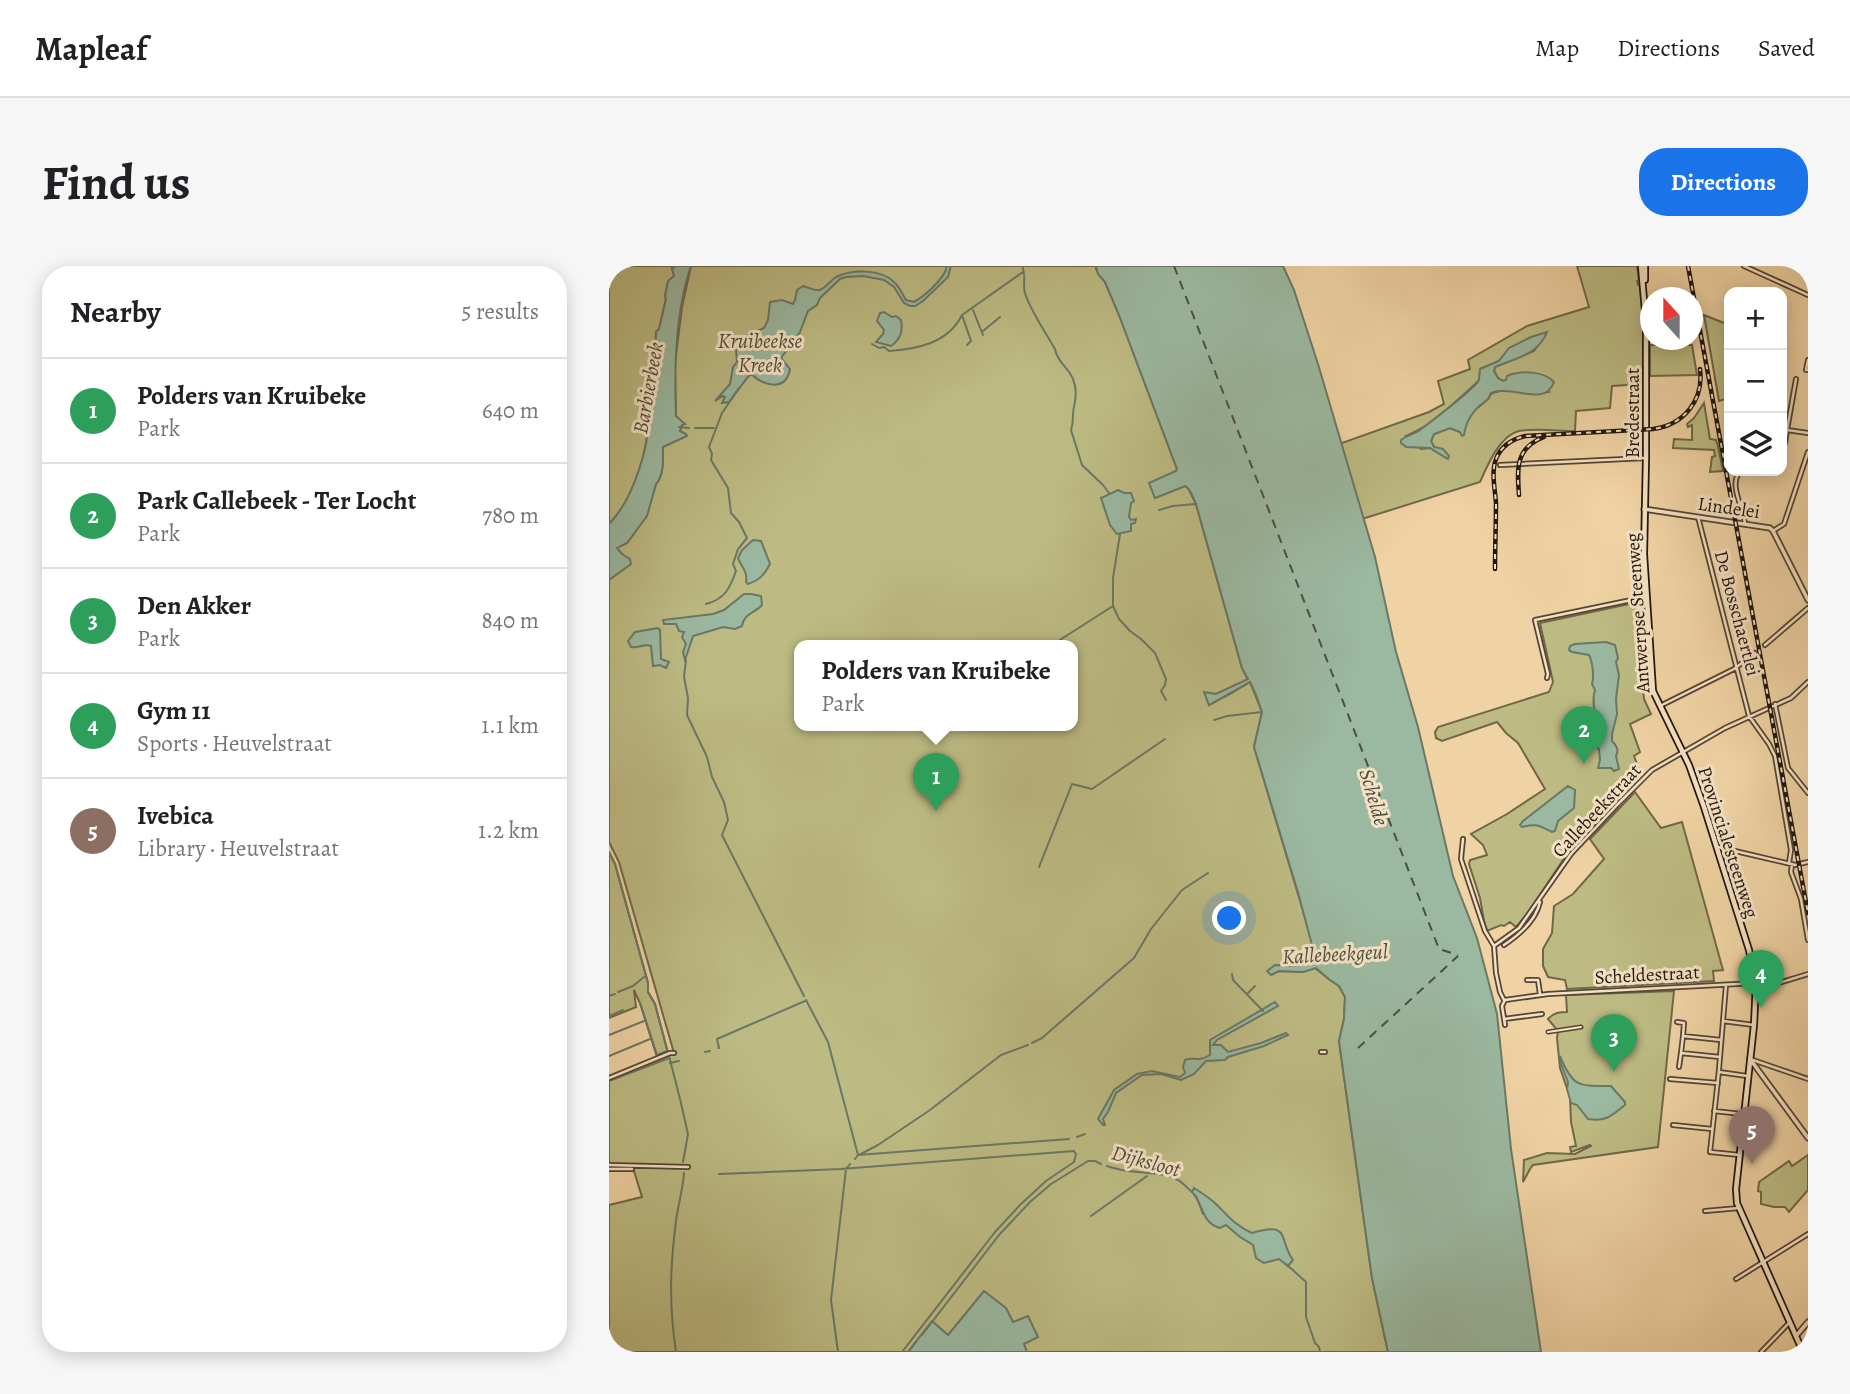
<!DOCTYPE html>
<meta charset="utf-8">
<style>
body{margin:0;font-family:Alegreya,serif;background:#f6f6f6;color:#202124}
.controls{position:absolute;right:21px;top:21px;display:grid;overflow:hidden;border-radius:14px;box-shadow:0 4px 18px #0003}
.controls button{width:63px;height:63px;display:grid;place-items:center;padding:0;border:0;border-bottom:2px solid #e0e0e0;background:#fff;color:#202124;font:35px sans-serif}
.compass{position:absolute;left:1031px;top:21px;width:63px;height:63px;border-radius:50%;background:#fff;box-shadow:0 4px 18px #0003;rotate:339deg}
.you{position:absolute;left:621px;top:653px;width:24px;height:24px;margin:-18px;border:5px solid #fff;border-radius:50%;background:#1a73e8;box-shadow:0 0 0 10px #1a73e833}
.badge{display:grid;place-items:center;width:46px;height:46px;border-radius:50%;background:#1a73e8;color:#fff;font-size:23px;font-weight:700}
.pin{position:absolute;translate:-50% -58px;filter:drop-shadow(0 2px 4px #0008)}
.pin::after{content:'';position:absolute;top:37px;width:24px;height:21px;background:inherit;clip-path:polygon(0 0,100% 0,50% 100%)}
.popup{position:absolute;left:185px;top:374px;width:284px;height:91px;box-sizing:border-box;display:grid;place-content:center;border-radius:14px;background:#fff;filter:drop-shadow(0 2px 5px #0005);font-size:23px;white-space:nowrap;color:#757577}
.popup b{font-size:26px;color:#202124}
.popup::after{content:'';position:absolute;left:50%;top:100%;margin-left:-14px;border:14px solid transparent;border-top-color:#fff}
.list{margin:0;padding:0;list-style:none}
h2{display:flex;justify-content:space-between;align-items:center;height:91px;margin:0;padding:0 28px;font-size:30px}
h2 small{font-size:23px;font-weight:400;color:#757577}
.list li{display:grid;grid-template-columns:46px 1fr auto;gap:21px;align-items:center;box-sizing:border-box;height:105px;padding:0 28px;border-top:2px solid #e0e0e0}
.list b{display:block;font-size:26px;white-space:nowrap}
.list p{margin:0;font-size:23px;white-space:nowrap;color:#757577}
.list em{font-size:23px;font-style:normal;color:#757577}
.icon{flex:none;width:38px;height:38px;fill:none;stroke:currentColor;stroke-width:2;stroke-linecap:round;stroke-linejoin:round}
.map{position:relative;flex:none;width:1199px;height:1086px;overflow:hidden;border-radius:28px}
header{display:flex;align-items:center;gap:42px;box-sizing:border-box;height:98px;padding:0 35px;background:#fff;border-bottom:2px solid #e0e0e0}
header strong{font-size:33px}
nav{display:flex;gap:38px;margin-inline-start:auto;font-size:24px}
.intro{display:flex;align-items:center;justify-content:space-between;box-sizing:border-box;height:168px;padding:0 42px}
h1{margin:0;font-size:49px}
.button{padding:18px 32px;border-radius:28px;background:#1a73e8;color:#fff;font-size:24px;font-weight:700}
main{display:flex;gap:42px;padding:0 42px}
aside{flex:1;background:#fff;border-radius:28px;box-shadow:0 4px 18px #0003}
.map>svg:first-child{display:block}
.green{fill:#bdbb83;stroke:#6f6848;stroke-width:2;fill-rule:evenodd}
.water{fill:#9bb9a1;stroke:#6a7866;stroke-width:2}
.lines{fill:none;stroke-linecap:round;stroke-linejoin:round}
.stream{stroke:#6a7866;stroke-width:2}
.ferry{stroke:#4c4f41;stroke-width:2;stroke-dasharray:9 7;stroke-linecap:butt}
.pedestrian-casing{stroke:#554534;stroke-width:5}
.minor-casing{stroke:#554534;stroke-width:6}
.tertiary-casing{stroke:#554534;stroke-width:7}
.secondary-casing{stroke:#21160e;stroke-width:8}
.pedestrian{stroke:#f5e2c4;stroke-width:2}
.minor{stroke:#f5e2c4;stroke-width:2.5}
.tertiary{stroke:#f5e2c4;stroke-width:3.5}
.secondary{stroke:#f5e2c4;stroke-width:4.5}
.rail-casing{stroke:#21160e;stroke-width:4.5}
.rail{stroke:#f5e2c4;stroke-width:2;stroke-dasharray:5;stroke-linecap:butt}
.labels{text-anchor:middle;stroke-width:6;stroke-linejoin:round;paint-order:stroke}
.street-label{font-size:19px;fill:#21160e;stroke:#f5e2c4}
.water-label{font-size:21px;font-style:italic;fill:#4c4f41;stroke:#f5e2c4}
</style>
<header>
<strong>Mapleaf</strong>
<nav><a>Map</a><a>Directions</a><a>Saved</a></nav>
</header>
<div class="intro"><h1>Find us</h1><a class="button">Directions</a></div>
<main>
<aside>
<h2>Nearby<small>5 results</small></h2>
<ul class="list">
<li><span class="badge" style="background:#2e9e5b">1</span><div><b>Polders van Kruibeke</b><p>Park</p></div><em>640 m</em></li>
<li><span class="badge" style="background:#2e9e5b">2</span><div><b>Park Callebeek - Ter Locht</b><p>Park</p></div><em>780 m</em></li>
<li><span class="badge" style="background:#2e9e5b">3</span><div><b>Den Akker</b><p>Park</p></div><em>840 m</em></li>
<li><span class="badge" style="background:#2e9e5b">4</span><div><b>Gym 11</b><p>Sports · Heuvelstraat</p></div><em>1.1 km</em></li>
<li><span class="badge" style="background:#8d6e63">5</span><div><b>Ivebica</b><p>Library · Heuvelstraat</p></div><em>1.2 km</em></li>
</ul>
</aside>
<div class="map">
<svg width="1199" height="1086" viewBox="0 0 1199 1086">
<rect width="100%" height="100%" fill="#f0d3a4"/>
<filter id="stains"><feTurbulence type="fractalNoise" baseFrequency=".00286" numOctaves="4"/><feColorMatrix values="0 0 0 0 .2 0 0 0 0 .09 0 0 0 0 .02 0 0 0 .5 -.17"/></filter>
<radialGradient id="worn" r=".72"><stop offset=".6" stop-color="#630" stop-opacity="0"/><stop offset="1" stop-color="#630" stop-opacity=".3"/></radialGradient>
<path class="green" d="M0,0H67L63,2L65,10L56,29L57,33L50,63L47,66L44,140L39,143C42,178 26,232 0,258Z
M82,0H487V3L496,16L510,49L568,203L567,205L541,218L546,232L576,220L579,222L587,238L633,402L639,414L607,428L596,427L600,439L621,428L641,416L653,446L645,481L704,678C703,697 690,703 672,699L662,709L669,705L694,706L706,702L721,714L730,720L736,731L735,753L730,775L763,1012L779,1086H0V939L33,931L24,902L0,901V811L48,791L31,737L25,724L27,741L0,752V586L6,598L39,717V726L46,738L59,787H65L10,596L0,576V314L8,307L15,290L7,282L18,277L24,269L39,245L47,218C55,209 54,193 54,181L71,165L73,159L67,150L66,97L73,41ZM190,379H464V459H190Z
M968,0H1028L1030,14L1028,15L1029,19H1031L1034,52V118L1003,120L1001,142L967,145L966,165C950,165 925,162 910,165C891,169 878,200 871,216L753,253L730,178L820,146L835,138L829,115L861,103L859,94L918,60L980,41ZM929,79L925,85L886,101L885,105L889,112L894,115L897,114L939,126C919,131 900,119 882,128L879,133L865,145L851,166L841,162L825,168L822,175L825,181L839,193L821,182L812,183L807,180L797,170C807,166 814,161 822,157C826,154 868,117 870,114C871,112 871,105 871,103L890,95L896,88Z
M1095,49L1120,59V132L1110,135Z
M1083,79L1088,109L1041,110V79Z
M1095,137L1101,173L1107,174L1109,180L1114,205L1101,206L1103,191L1106,190L1105,184L1064,182L1065,173L1083,174V159L1079,161L1078,158L1085,152Z
M1025,337L1035,433L1042,448L1021,458L1031,486L1025,490L1031,506L960,585L918,648L907,661L901,656L895,660L892,659L878,665L875,655L871,632L860,598L861,594L878,589L874,579L862,568L898,548L936,523L909,477L897,467L888,456L833,475L827,472L826,466L829,461L940,426L944,416L931,357Z
M1026,526L1052,562L1073,556L1114,704L1104,705L1105,715L958,723L956,714L939,711L934,700V683L943,667L945,640L964,628L995,593L981,573Z
M1065,725L1049,881L924,899L921,903L914,916L915,894L938,887L966,888L982,880L981,879L962,886L961,881L967,880L962,856L961,831L951,802L948,772L949,765L939,753C944,747 950,746 958,746L957,729Z
M1199,889V924L1180,946L1176,941H1165L1152,938V926L1149,925L1150,916L1180,895L1183,900Z"/>
<path class="water" d="M67,0H82C66,46 65,102 67,150L76,158L73,159L71,165L77,168L78,170L54,181C54,193 55,209 47,218L38,250L18,277L8,282L13,288L21,293L22,298L0,314V258C24,234 43,176 39,142L44,140L47,66L50,63L57,33L56,30L59,15L65,10L63,2Z
M338,0H342L339,11L314,35L306,40H301L295,37L285,21L275,14L254,10L237,11L231,13L211,32L208,39L199,45L191,66L172,92L181,103C177,126 155,120 142,108L138,112L120,136L113,137L116,131L114,130L106,135L121,118L124,101L128,96L127,84L130,77L134,71L155,62L159,54L161,36L173,34L184,38L186,34L188,24L194,20C199,21 205,25 210,24C216,23 222,14 227,11C243,3 272,3 285,16C291,21 293,28 297,34L305,36C316,30 336,12 338,0Z
M487,0H674L685,24L709,98L766,291L787,386L809,461L844,610L868,672L888,748L902,883L932,1086H779L763,1012L730,775L735,753L736,731L730,720L721,714L707,702L694,706L670,705L662,709L658,705L666,699C685,699 697,706 704,683L690,630L645,481L653,446L647,429L641,416L600,439L595,426L607,428L639,413L633,402L587,238C584,232 582,223 576,220L546,232L540,217L567,205L568,203L510,49L496,16L489,8Z
M275,46L283,51L287,50L292,54C294,65 292,73 282,80L267,76L274,68L275,64L268,55L271,47Z
M938,66C929,89 907,92 886,101L885,105L889,112L894,115L897,114L898,110C912,104 935,105 945,116C936,142 903,118 882,127C877,137 882,130 874,137C863,145 857,156 855,169L853,170L851,166L841,162L825,168L822,175L825,181L834,183L840,190L839,193L821,182L797,181L792,177V174C798,169 806,168 811,164C821,156 866,123 870,114C870,112 871,104 871,103L890,95L900,82L922,71Z
M509,224L515,227H522L525,235L522,237L520,251L522,254L527,253L526,257L522,258V265L508,268L501,259L492,232Z
M144,274L152,275L161,298C155,309 151,314 139,318L137,316C139,305 132,301 129,292L133,284Z
M135,328H142L152,330L153,339C146,347 135,347 133,360L126,363L114,361L84,370L76,394L74,386L77,378L73,371L75,366L70,365L67,358H55L54,354L104,348L115,344Z
M49,362L51,364L52,393L60,396L57,402L51,399L44,400L42,380C35,377 29,383 22,381L19,375L26,366Z
M997,376L1006,379L1009,392L1007,396L1010,409L1007,433L1008,448L1003,468V475C1008,480 1010,484 1007,490L1010,503L1005,505L1002,502H989L991,494L990,483L986,480C985,473 988,470 988,463C987,450 982,436 986,424L983,418C985,411 984,397 980,389L963,386L960,384L961,380L966,378Z
M959,520L966,524L965,542L949,555L946,565L943,566C930,560 929,557 913,561L911,559L914,555Z
M666,736L669,740L608,774L604,779H612L619,786L652,777L677,767L679,769L655,780L619,791L616,794L597,795L585,808L572,814L552,808L533,809L507,827L499,846L494,853L496,859H494L489,853L505,824L528,808L543,805L571,811L576,807L574,801L576,794C586,790 588,797 601,789V774Z
M951,790C964,822 970,820 1002,820L1016,836V839C1002,850 997,856 979,853L968,839L962,837L958,823L959,816L952,798Z
M585,922C593,927 601,932 608,939C619,950 628,961 643,967C683,955 669,974 684,994L679,1000L670,993L655,997L647,992L644,979L631,971L617,959L611,962C592,957 595,938 583,926Z
M375,1025L397,1042L404,1056L419,1050L429,1071L415,1078L418,1086H299L323,1055L339,1069Z"/>
<g class="lines">
<path class="stream" d="M413,0C418,10 413,18 416,27C421,44 437,67 446,83C448,96 459,101 464,113C468,123 467,131 465,141C463,148 465,156 462,164L473,199L494,219L500,227
M364,44L374,69
M374,65L391,51
M263,78L270,82L275,81L280,85C309,83 339,77 353,49
M358,79L362,75L353,49L414,6
M70,161L80,162
M86,162H105
M550,244L564,240L587,238
M511,268L504,312V340L510,353L521,365L532,373L546,387L557,413L556,419L552,425L557,434
M97,338C116,333 121,322 127,305L124,298L129,283L138,272L130,256L122,247L119,222L102,194L103,188L100,181L113,147L130,122
M443,379L504,340
M77,394L75,411L79,432L78,449L98,491L103,511L115,536L119,554L113,569L195,730
M605,454L618,450L653,446
M0,586L6,598L39,717V726L46,738L59,787
M430,601L463,518L483,523L556,473
M623,708L624,714L654,745
M9,726L24,720L35,711
M639,727L646,720
M0,730L6,728
M197,734L219,776L249,889L246,893
M31,737L48,789L58,785
M0,750L14,744
M0,769L35,755
M423,777L433,772L525,692L542,663L573,624L599,607
M109,782H110L108,773L196,735
M96,786L101,785
M0,790L41,773
M60,790L71,833L79,868L74,896
M61,797L70,795
M0,815L60,792
M468,871L476,868
M249,889L460,873
M250,889L269,879L321,844L392,789L419,779
M498,900C519,908 539,905 560,910C570,912 576,920 583,926
M110,908L232,903L465,885L467,888L465,896L437,915L411,939L386,966L293,1086
M587,930L594,948
M482,950L538,910
M677,998L697,1016V1051L706,1077L710,1081L711,1086
M313,1069L390,969L421,936L442,918L479,895H486L492,898
M67,1086C60,1040 61,1001 67,955C69,939 74,923 75,907
M229,1086L222,1034L237,903L241,898
M299,1086L307,1076"/>
<path class="ferry" d="M565,0L830,683L849,689
M749,782L849,690"/>
<g class="pedestrian-casing">
<path id="pedestrian" d="M939,766L972,761"/>
</g>
<g class="minor-casing">
<path id="minor" d="M1135,0L1199,29
M1199,94L1197,104H1199
M1178,164L1187,113
M1173,180L1176,177L1178,164L1199,167
M891,199L1037,192
M1089,251L1140,450L1160,478L1166,490L1182,584L1180,597
M1136,258C1135,243 1119,218 1131,206L1136,207
M1164,265L1175,258L1199,186
M1156,379L1199,342
M938,412L939,408L926,354L1037,331
M1166,438L1179,502L1199,527
M1051,440L1125,403L1146,387
M854,573L852,593L876,665L885,680L887,707L891,726L895,734
M1109,581L1186,599L1199,596
M1183,598L1182,606L1192,633L1199,674
M895,679C910,669 927,654 931,636
M885,680L910,662L962,588L1009,538L1043,504L1116,462L1182,432L1199,416
M918,714H929L931,728
M1147,724L1199,708
M896,734L939,728L1147,717
M896,734L893,740L896,759
M895,753L933,748
M1114,755L1145,759
M1068,756L1075,757L1074,770
M712,786H716
M1111,791L1072,787L1074,770L1112,774
M1141,793L1199,813
M1070,801L1072,787
M1110,803L1117,719
M1110,804L1101,886L1131,889
M1110,806L1138,810
M0,812L61,787H65
M1061,813L1109,817
M1105,845L1133,848
M1064,859L1103,863
M0,899L79,901
M0,903H23
M1096,945L1130,942
M1127,1013L1199,968
M1152,1086L1181,1056"/>
</g>
<g class="tertiary-casing">
<path id="tertiary" d="M1035,243L1161,262L1164,265L1199,334
M1141,793L1199,872
M1187,1070L1199,1056"/>
</g>
<g class="secondary-casing">
<path id="secondary" d="M1032,0L1037,56V192L1035,288L1044,425L1080,499L1095,541L1140,684L1147,717L1145,759L1127,923L1128,937L1194,1086
M1036,0V14"/>
</g>
<use href="#pedestrian" class="pedestrian"/>
<use href="#minor" class="minor"/>
<use href="#tertiary" class="tertiary"/>
<use href="#secondary" class="secondary"/>
<g class="rail-casing">
<path id="rail" d="M1079,0L1199,647
M910,229C908,203 906,182 935,171
M886,303C886,281 887,259 887,237C886,223 882,206 887,193C892,180 904,173 916,170L1044,163C1075,159 1095,134 1091,103"/>
</g>
<use href="#rail" class="rail"/>
</g>
<g class="labels">
<g class="street-label">
<text transform="translate(1023 147) rotate(-90)" y="7">Bredestraat</text>
<text transform="translate(1120 241) rotate(8)" y="7">Lindelei</text>
<text transform="translate(1028 347) rotate(-94)" y="7">Antwerpse Steenweg</text>
<text transform="translate(1129 347) rotate(75)" y="7">De Bosschaertlei</text>
<text transform="translate(987 544) rotate(-47)" y="7">Callebeekstraat</text>
<text transform="translate(1120 576) rotate(72)" y="7">Provincialesteenweg</text>
<text transform="translate(1038 708) rotate(-3)" y="7">Scheldestraat</text>
</g>
<g class="water-label">
<text x="151" y="82">Kruibeekse<tspan x="151" dy="24">Kreek</tspan></text>
<text transform="translate(39 122) rotate(-80)" y="7">Barbierbeek</text>
<text transform="translate(765 531) rotate(74)" y="7">Schelde</text>
<text transform="translate(726 688) rotate(-3)" y="7">Kallebeekgeul</text>
<text transform="translate(537 895) rotate(15)" y="7">Dijksloot</text>
</g>
</g>
<rect width="100%" height="100%" filter="url(#stains)"/>
<rect width="100%" height="100%" fill="url(#worn)"/>
</svg>
<div class="controls">
<button>+</button>
<button>−</button>
<button><svg class="icon" aria-label="layers" viewBox="0 0 24 24"><path d="M12 4l9 5-9 5-9-5zM3 14l9 5 9-5"/></svg></button>
</div>
<svg class="compass" viewBox="-18 -18 36 36"><path d="M0-13l5 13h-10z" fill="#e53935"/><path d="M0 13l5-13h-10z" fill="#757577"/></svg>
<div class="you"></div>
<div class="pin badge" style="left:327px;top:545px;background:#2e9e5b">1</div>
<div class="popup"><b>Polders van Kruibeke</b>Park</div>
<div class="pin badge" style="left:975px;top:498px;background:#2e9e5b">2</div>
<div class="pin badge" style="left:1005px;top:806px;background:#2e9e5b">3</div>
<div class="pin badge" style="left:1152px;top:742px;background:#2e9e5b">4</div>
<div class="pin badge" style="left:1143px;top:898px;background:#8d6e63">5</div>
</div>
</main>
